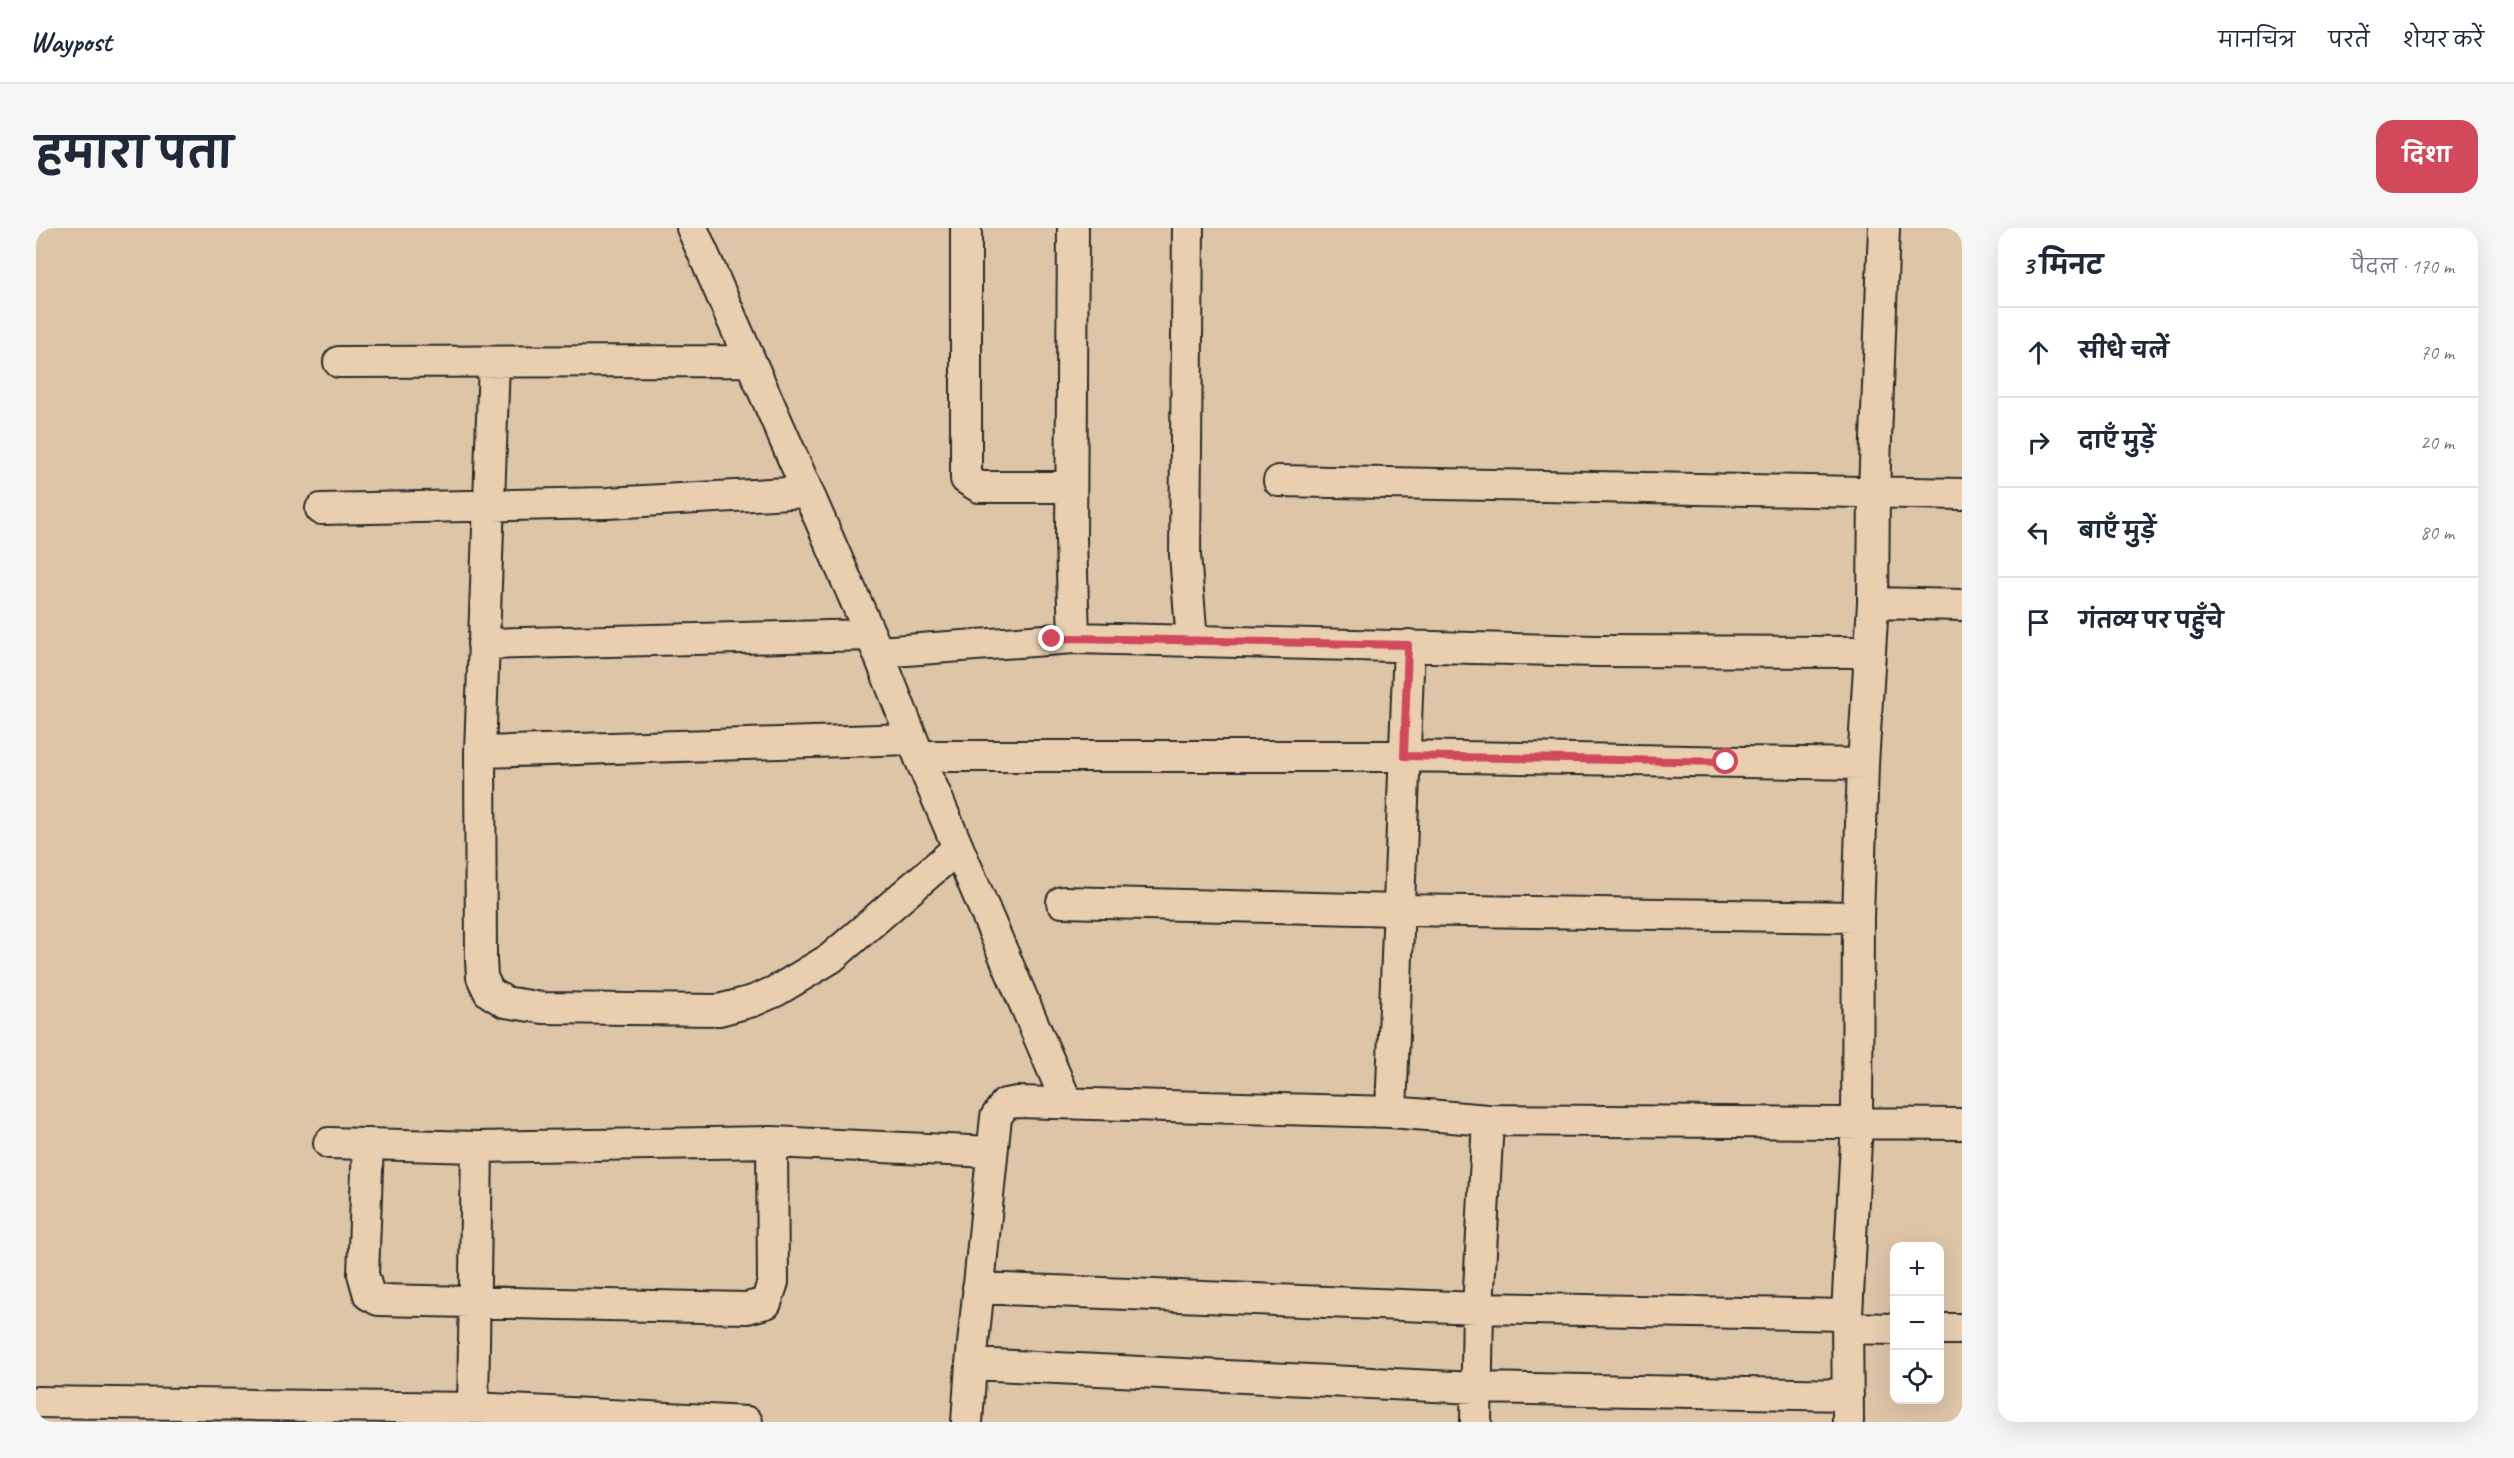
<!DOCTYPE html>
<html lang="hi">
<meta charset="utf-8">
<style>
body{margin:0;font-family:Caveat,"Playpen Sans Deva",sans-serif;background:#f6f6f7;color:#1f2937}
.controls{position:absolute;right:18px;bottom:18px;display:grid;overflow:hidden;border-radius:12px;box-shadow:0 6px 24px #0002}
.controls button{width:54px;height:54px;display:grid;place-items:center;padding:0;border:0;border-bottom:2px solid #e0e1e3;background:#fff;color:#1f2937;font:30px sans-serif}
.stop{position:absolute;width:18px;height:18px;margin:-14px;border:4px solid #d1495b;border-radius:50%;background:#fff}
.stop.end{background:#d1495b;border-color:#fff;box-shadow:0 2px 6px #0008}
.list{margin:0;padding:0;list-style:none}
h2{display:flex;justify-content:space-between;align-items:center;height:78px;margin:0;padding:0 24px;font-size:26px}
h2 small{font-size:20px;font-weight:400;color:#747a83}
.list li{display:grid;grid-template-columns:39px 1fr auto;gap:18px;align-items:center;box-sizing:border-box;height:90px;padding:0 24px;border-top:2px solid #e0e1e3}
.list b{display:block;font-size:22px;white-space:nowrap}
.list em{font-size:20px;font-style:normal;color:#747a83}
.icon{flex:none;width:33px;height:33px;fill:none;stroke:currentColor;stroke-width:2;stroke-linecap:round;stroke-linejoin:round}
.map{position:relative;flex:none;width:1926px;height:1194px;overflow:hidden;border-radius:18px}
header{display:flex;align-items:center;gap:36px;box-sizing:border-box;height:84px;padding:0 30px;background:#fff;border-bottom:2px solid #e0e1e3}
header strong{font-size:28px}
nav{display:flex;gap:33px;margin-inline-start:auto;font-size:21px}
.intro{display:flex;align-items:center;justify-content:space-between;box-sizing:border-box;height:144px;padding:0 36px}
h1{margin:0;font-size:42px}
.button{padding:15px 27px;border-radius:18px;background:#d1495b;color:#fff;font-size:21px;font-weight:700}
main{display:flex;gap:36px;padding:0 36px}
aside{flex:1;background:#fff;border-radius:18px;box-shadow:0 6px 24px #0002}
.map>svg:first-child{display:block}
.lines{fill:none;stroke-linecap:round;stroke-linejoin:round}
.street-casing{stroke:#2b2b2b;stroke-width:34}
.street{stroke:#e9cfb0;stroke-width:30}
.route{stroke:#d1495b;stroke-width:8}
</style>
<header>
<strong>Waypost</strong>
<nav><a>मानचित्र</a><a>परतें</a><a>शेयर करें</a></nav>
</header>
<div class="intro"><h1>हमारा पता</h1><a class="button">दिशा</a></div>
<main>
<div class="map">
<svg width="1926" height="1194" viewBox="0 0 1926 1194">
<rect width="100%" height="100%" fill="#dec5a8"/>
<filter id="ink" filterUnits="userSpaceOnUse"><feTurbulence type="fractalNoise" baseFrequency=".0167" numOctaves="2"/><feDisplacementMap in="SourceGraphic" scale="12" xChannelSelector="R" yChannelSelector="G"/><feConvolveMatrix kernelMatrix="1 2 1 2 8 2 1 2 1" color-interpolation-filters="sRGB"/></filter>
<g filter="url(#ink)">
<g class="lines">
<g class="street-casing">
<path id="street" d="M656,0L842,424L883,528L1031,875
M930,0V251L943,259H1035
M1037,0L1035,311L1038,410
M1152,0L1149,327L1156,413
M303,134L713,133
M458,134L444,524L445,731L446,749L453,764L469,774L507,780L683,782L717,773L740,763L795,730L922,620
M1243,253L1926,266
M285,281L571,275L771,264
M1837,375L1926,377
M447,416L834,407
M842,424L1038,410L1560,423L1834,424
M444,524L876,511
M883,528H1368L1827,536
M1026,674L1363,682L1822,689
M1355,884L1373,417
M293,915L441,919L736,914L956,924
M332,916L327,1046L333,1067L342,1072L711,1080L730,1075L737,1054L736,914
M942,1060L1442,1080L1811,1087
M1811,1100L1858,1101
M1904,1101H1926
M935,1136L1440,1160L1812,1167
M0,1174L437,1180L711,1194
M437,1180L441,919
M931,1194L935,1136L960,889L969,876L981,874L1355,884L1452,892L1926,896
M1440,1194L1442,1080L1452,892
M1812,1194L1811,1087L1821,894L1822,689L1827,536L1837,375L1838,263L1848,0"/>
</g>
<use href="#street" class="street"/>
</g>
</g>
<g class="lines" filter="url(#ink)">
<path class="route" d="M1016,411L1038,410L1372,417L1368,528L1690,534"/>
</g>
</svg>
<div class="controls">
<button>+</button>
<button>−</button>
<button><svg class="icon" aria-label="locate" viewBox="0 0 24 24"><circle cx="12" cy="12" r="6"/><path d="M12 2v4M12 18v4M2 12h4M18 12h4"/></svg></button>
</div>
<div class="stop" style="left:1690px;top:534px"></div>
<div class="stop end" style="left:1016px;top:411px"></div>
</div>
<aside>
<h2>3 मिनट<small>पैदल · 170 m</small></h2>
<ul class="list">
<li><svg class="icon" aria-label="ahead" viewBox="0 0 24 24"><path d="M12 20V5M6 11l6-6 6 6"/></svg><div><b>सीधे चलें</b></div><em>70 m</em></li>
<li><svg class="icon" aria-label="right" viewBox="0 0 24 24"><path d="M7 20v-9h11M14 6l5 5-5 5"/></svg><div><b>दाएँ मुड़ें</b></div><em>20 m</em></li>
<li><svg class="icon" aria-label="left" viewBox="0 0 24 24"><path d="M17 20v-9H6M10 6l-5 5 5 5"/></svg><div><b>बाएँ मुड़ें</b></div><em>80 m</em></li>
<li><svg class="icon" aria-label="arrive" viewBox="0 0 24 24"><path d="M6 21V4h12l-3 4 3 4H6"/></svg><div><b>गंतव्य पर पहुँचे</b></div></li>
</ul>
</aside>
</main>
